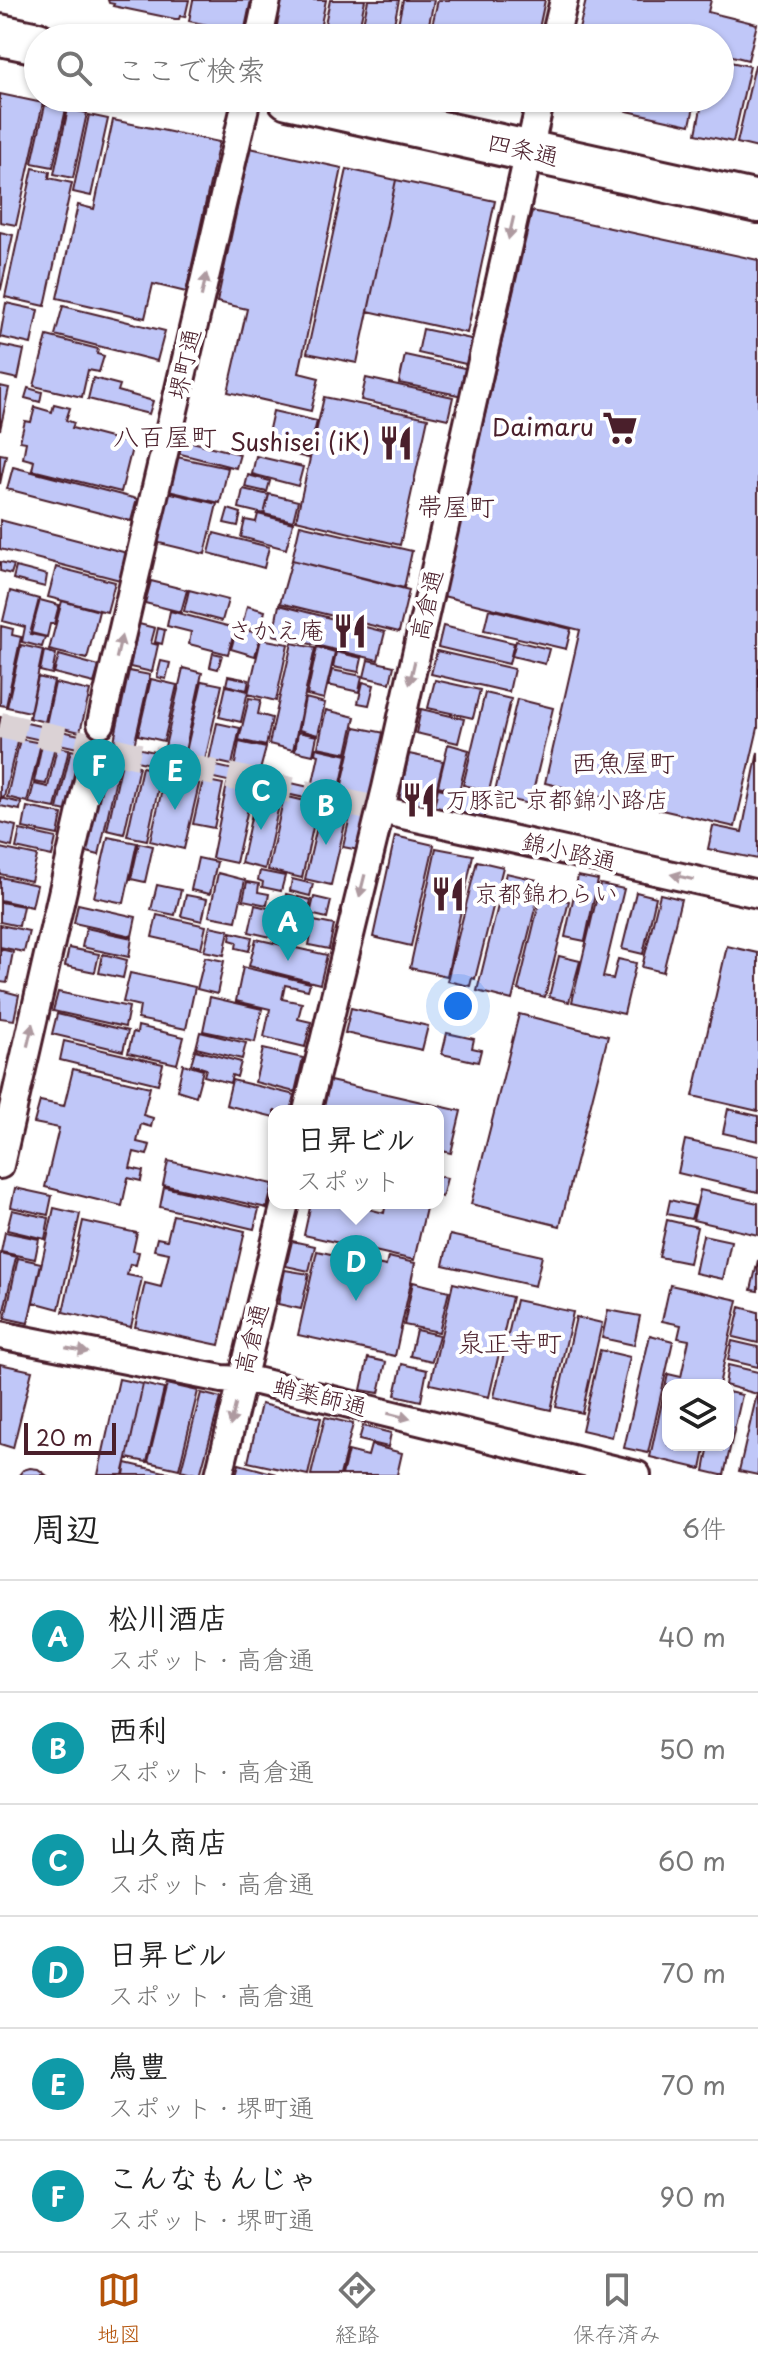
<!DOCTYPE html>
<html lang="ja">
<meta charset="utf-8">
<style>
body{margin:0;font-family:"Playpen Sans","Klee One",sans-serif;background:#f6f6f6;color:#222}
.controls{position:absolute;right:24px;bottom:24px;display:grid;overflow:hidden;border-radius:16px;box-shadow:0 2px 6px #0004}
.controls button{width:72px;height:72px;display:grid;place-items:center;padding:0;border:0;border-bottom:2px solid #e0e0e0;background:#fff;color:#222;font:40px sans-serif}
.scale{position:absolute;left:24px;bottom:20px;width:92px;box-sizing:border-box;padding-left:8px;border:4px solid #4a1f2b;border-top:0;font-size:22px;line-height:28px;white-space:nowrap;color:#4a1f2b;-webkit-text-stroke:6px #fff;paint-order:stroke}
.you{position:absolute;left:458px;top:1006px;width:28px;height:28px;margin:-20px;border:6px solid #fff;border-radius:50%;background:#1a73e8;box-shadow:0 0 0 12px #1a73e833}
.badge{display:grid;place-items:center;width:52px;height:52px;border-radius:50%;background:#b45309;color:#fff;font-size:26px;font-weight:700}
.pin{position:absolute;translate:-50% -66px;filter:drop-shadow(0 2px 4px #0008)}
.pin::after{content:'';position:absolute;top:42px;width:28px;height:24px;background:inherit;clip-path:polygon(0 0,100% 0,50% 100%)}
.popup{position:absolute;left:268px;top:1105px;width:176px;height:104px;box-sizing:border-box;display:grid;place-content:center;border-radius:16px;background:#fff;filter:drop-shadow(0 2px 6px #0005);font-size:26px;white-space:nowrap;color:#767676}
.popup b{font-size:30px;color:#222}
.popup::after{content:'';position:absolute;left:50%;top:100%;margin-left:-16px;border:16px solid transparent;border-top-color:#fff}
.list{margin:0;padding:0;list-style:none}
h2{display:flex;justify-content:space-between;align-items:center;height:104px;margin:0;padding:0 32px;font-size:34px}
h2 small{font-size:26px;font-weight:400;color:#767676}
.list li{display:grid;grid-template-columns:52px 1fr auto;gap:24px;align-items:center;box-sizing:border-box;height:112px;padding:0 32px;border-top:2px solid #e0e0e0}
.list b{display:block;font-size:30px;white-space:nowrap}
.list p{margin:0;font-size:26px;white-space:nowrap;color:#767676}
.list em{font-size:26px;font-style:normal;color:#767676}
.icon{flex:none;width:44px;height:44px;fill:none;stroke:currentColor;stroke-width:2;stroke-linecap:round;stroke-linejoin:round}
.map{position:relative;flex:none;width:758px;height:1475px;overflow:hidden}
.search{position:absolute;background:#fff;box-shadow:0 2px 6px #0004;left:24px;right:24px;top:24px;height:88px;display:flex;align-items:center;gap:20px;box-sizing:border-box;padding:0 28px;border-radius:44px;color:#767676;font-size:30px}
.sheet{height:776px;background:#fff}
nav{display:flex;justify-content:space-around;align-items:center;box-sizing:border-box;height:112px;border-top:2px solid #e0e0e0;background:#fff;font-size:22px;color:#767676}
nav a{display:grid;justify-items:center;gap:4px}
nav .on{color:#b45309}
.map>svg:first-child{display:block}
.building{fill:#c0c7f8;stroke:#4a1f2b;stroke-width:2}
.lines{fill:none;stroke-linecap:round;stroke-linejoin:round}
.street-tunnel{stroke:#dbd2d5;stroke-width:26;stroke-dasharray:26 13;stroke-linecap:butt}
.street-casing{stroke:#4a1f2b;stroke-width:32}
.primary-casing{stroke:#4a1f2b;stroke-width:46}
.street{stroke:#fff;stroke-width:26}
.primary{stroke:#fff;stroke-width:40}
.oneway{fill:#ae9aa0}
.labels{text-anchor:middle;stroke-width:8;stroke-linejoin:round;paint-order:stroke}
.street-label{font-size:24px;fill:#4a1f2b;stroke:#fff}
.poi-label{font-size:24px;fill:#4a1f2b;stroke:#fff;text-anchor:end}
.neighbourhood-label{font-size:26px;fill:#4a1f2b;stroke:#fff}
</style>
<div class="map">
<svg width="758" height="1475" viewBox="0 0 758 1475">
<rect width="100%" height="100%" fill="#fff"/>
<filter id="ink" filterUnits="userSpaceOnUse"><feTurbulence type="fractalNoise" baseFrequency=".0125" numOctaves="2"/><feDisplacementMap in="SourceGraphic" scale="16" xChannelSelector="R" yChannelSelector="G"/><feConvolveMatrix kernelMatrix="1 2 1 2 8 2 1 2 1" color-interpolation-filters="sRGB"/></filter>
<g filter="url(#ink)">
<path class="building" d="M108,0H189L185,17L180,16L179,19H175L113,6L114,4L109,3Z
M193,0H251L244,33L189,21Z
M280,0H326L318,38H272Z
M330,0H365L357,38H322Z
M368,0H399L391,38H360Z
M403,0H434L426,38H395Z
M438,0H545L537,38H429Z
M586,0H711L708,12L757,24L748,60L720,53V38H577Z
M720,60L750,66L733,142L696,134L703,98H720Z
M755,65H758V148L737,143Z
M0,94L43,103L16,225L0,222Z
M569,98H696L690,125Z
M45,105L66,109L53,167L32,163Z
M68,109L87,113L73,178L54,174Z
M89,115L108,119L91,196L73,192Z
M113,120L219,142L186,292L153,284L145,318L57,298L78,205L94,209Z
M250,148L342,168L299,373L319,378L311,411L228,392L247,309L217,302Z
M33,168L50,172L49,178L72,183L45,306L5,297Z
M347,169L396,180L357,363L307,353Z
M396,180L495,201L467,333L368,311Z
M532,211L758,260V728L735,827L545,783L580,630L443,596Z
M0,232L13,235L1,289L0,288Z
M6,303L38,310L31,344L0,337Z
M63,306L165,331L157,361L55,335Z
M423,329L476,340L470,365L418,353Z
M47,336L98,349L97,354L104,356L99,372L88,370L82,397L34,386Z
M0,345L24,350L18,379L0,375Z
M405,355L469,369L463,396L399,383Z
M93,378L120,385L118,391L153,401L149,414L88,399Z
M366,378L453,397L448,419L361,400Z
M0,386L9,388L0,430Z
M28,388L42,392L40,402L25,398Z
M324,397L428,418L400,545L296,520Z
M54,404L70,408L66,420L74,423L72,428L133,444L121,492L32,470L34,461L23,458L26,442L20,441L25,421L31,422L35,407L52,412Z
M273,411L317,421L308,458L265,447Z
M176,438L240,454L236,468L173,452Z
M0,454L6,455L0,484Z
M172,456L228,468L220,503L164,490Z
M256,456L303,467L298,486L252,474Z
M13,467L137,499L131,521L7,489Z
M248,475L270,481L267,492L245,487Z
M243,489L269,495L264,514L239,508Z
M163,491L217,504L205,554L151,541Z
M269,494L298,501L293,521L264,514Z
M228,509L241,513L238,526L224,523Z
M258,514L293,523L286,549L241,537L245,520L256,522Z
M0,520L131,554L124,581L0,549Z
M300,525L412,551L404,588L292,560Z
M214,533L269,547L264,568L209,553Z
M292,560L409,590L399,632L280,603Z
M0,562L14,565L11,574L0,571Z
M16,567L47,575L45,587L13,579Z
M56,567L115,582L107,612L48,597Z
M151,581L187,590L181,612L145,603Z
M189,590L228,600L222,621L184,611Z
M10,591L39,599L30,634L45,637L42,647L22,642L25,627L3,621Z
M40,600L59,605L54,624H50L47,637L31,633Z
M62,601L99,611L87,659L49,650Z
M279,605L385,632L378,660L273,635Z
M247,606L265,611L260,631L242,626Z
M489,609L571,629L566,649L484,630Z
M170,611L235,628L228,654L189,644L191,632L167,626Z
M139,624L155,628L151,643L158,645L152,672L130,667Z
M1,626L13,629L12,635L21,637L6,706L0,705Z
M443,626L514,643L509,664L438,647Z
M158,628L165,630L162,644L155,642Z
M237,628L261,634L255,656L231,649Z
M261,639L288,644L276,701L248,694Z
M516,641L549,649L545,664L512,656Z
M292,643L315,648L293,750L269,744Z
M21,645L43,650L30,712L7,707Z
M317,647L335,652L324,699L307,695Z
M44,651L56,654L52,674L40,671Z
M437,651L514,669L509,692L431,674Z
M336,652L362,658L359,672L333,667Z
M213,653L222,655L218,669L210,667Z
M59,655L99,666L94,683L54,673Z
M368,660L394,666L390,683L364,677Z
M161,661L170,663L166,679L157,677Z
M183,668L202,673L184,756L164,751Z
M332,670L362,676L359,692L328,685Z
M129,671L150,675L134,746L114,741Z
M228,676L249,680L247,690L226,685Z
M38,677L54,681L45,722L29,718Z
M151,679L177,685L164,741L138,735Z
M435,680L480,690L473,718L428,708Z
M202,681L222,685L205,760L185,756Z
M363,682L374,685L369,705L358,703Z
M55,683L90,691L80,732L46,724Z
M226,686L248,691L241,722L219,717Z
M485,693L511,699L489,791L463,785Z
M249,698L261,700L258,714L272,718L266,746L239,740Z
M305,698L325,703L318,735L299,730Z
M517,699L553,708L530,804L494,796Z
M421,709L464,719L458,743L416,733Z
M326,710L355,717L347,753L318,747Z
M0,717L375,802L373,813L0,731Z
M217,723L240,728L232,765L209,760Z
M355,727L385,733L371,800L340,793Z
M298,732L317,736L313,755L295,751Z
M0,733L18,738L4,797L0,796Z
M20,739L41,743L27,802L7,797Z
M239,742L266,748L259,774L234,769Z
M42,744L55,746L46,784L34,782Z
M448,744L469,750L459,791L438,786Z
M57,747L69,749L55,808L29,803L34,784L48,787Z
M316,748L347,755L339,793L312,787L319,755L315,754Z
M71,750L89,754L76,813L57,809Z
M758,752V859L708,849L713,826L742,832Z
M409,754L443,761L431,812L398,804Z
M100,756L120,760L99,855L79,850Z
M122,762L139,766L124,834L107,830Z
M142,767L162,771L147,840L127,836Z
M166,772L200,780L184,849L150,841Z
M203,780L223,784L214,828L193,824Z
M227,784L252,790L236,863L212,858Z
M438,788L459,793L454,813L434,807Z
M257,791L281,796L265,869L241,863Z
M463,791L490,797L484,820L458,813Z
M284,796L318,804L302,878L268,870Z
M0,798L21,803L20,810L0,806Z
M322,805L348,811L331,885L305,879Z
M27,807L62,814L58,835L23,828Z
M351,812L372,816L364,851L343,847Z
M0,822L16,826L12,847L0,844Z
M20,830L56,838L52,856L16,848Z
M395,836L434,845L411,946L373,937Z
M108,837L137,843L124,903L94,897Z
M139,843L153,846L145,882L131,879Z
M0,848L37,856L31,881L0,874Z
M436,848L473,855L447,976L410,968Z
M198,858L217,862L210,894L191,890Z
M477,861L503,867L475,979L472,978L470,986L447,981Z
M260,871L285,876L281,891L262,887L263,882L258,880Z
M218,873L245,880L236,921L209,916Z
M506,873L542,881L512,1000L477,991Z
M578,876L598,880L585,941L565,937Z
M0,877L37,885L32,907L0,900Z
M292,879L313,884L310,896L290,891Z
M247,882L259,884L258,892L269,894L267,905L243,900Z
M600,884L624,889L603,977L613,979L618,959L636,963L624,1014L572,1002Z
M157,885L181,890L175,915L151,910Z
M636,892L656,897L643,954L622,949Z
M286,894L311,900L303,937L278,932Z
M660,894L681,899L663,972L642,967Z
M186,895L207,899L202,921L181,916Z
M541,895L569,901L545,997L518,990Z
M314,897L331,901L327,918L310,914Z
M0,902L23,906L19,926L0,922Z
M78,904L136,917L132,936L74,923Z
M255,905L276,910L271,937L249,932Z
M157,915L206,926L201,948L152,937Z
M314,921L334,925L329,949L309,945Z
M0,925L29,931L24,952L0,947Z
M210,926L229,930L224,955L204,951Z
M86,928L132,938L129,957L82,947Z
M231,932L252,937L249,951L236,948L237,942L230,940Z
M256,939L327,955L320,984L249,966Z
M727,946L758,953V1111L693,1096Z
M69,948L99,954L95,972L65,966Z
M0,949L13,952L7,983L0,982Z
M103,954L127,960L123,978L99,973Z
M559,956L580,961L569,1002L549,997Z
M205,957L224,961L217,994L197,989Z
M243,967L310,983L308,990L285,985L282,999L302,1003L298,1019L311,1022L305,1047L264,1037L270,1009L236,1001Z
M130,973L195,987L186,1029L138,1019L140,1006L123,1002Z
M0,990L19,995L14,1020L0,1018Z
M58,992L129,1007L125,1027L53,1011Z
M210,997L262,1009L255,1042L203,1031Z
M351,1008L428,1026L422,1050L345,1033Z
M57,1014L128,1031L123,1051L52,1034Z
M519,1014L608,1036L560,1226L471,1204Z
M138,1026L184,1037L177,1064L128,1053L133,1032L137,1033Z
M200,1032L246,1043L242,1059L196,1048Z
M447,1033L474,1039L472,1048L481,1050L478,1062L442,1054Z
M64,1041L163,1064L158,1084L60,1060Z
M263,1049L303,1058L295,1092L255,1082Z
M195,1050L241,1062L237,1077L232,1075L230,1083L204,1076L206,1069L191,1064Z
M183,1064L203,1070L196,1096L177,1090Z
M73,1069L150,1087L143,1115L153,1118L151,1127L141,1124L137,1142L150,1145L147,1155L134,1152L130,1168L143,1171L141,1181L128,1178L122,1206L45,1187L59,1128L34,1123L40,1101L64,1106Z
M232,1080L295,1095L291,1111H274V1117L226,1105Z
M330,1081L461,1111L451,1153L438,1150V1111H323Z
M728,1109L758,1116V1141L723,1133Z
M685,1140L758,1156V1192L678,1173Z
M168,1161L273,1184L267,1208L163,1185Z
M438,1176L447,1178L442,1197L438,1196Z
M164,1187L259,1209L254,1229L160,1207Z
M15,1188L52,1196L48,1215L11,1207Z
M700,1190L758,1203V1235L693,1220Z
M670,1200L695,1206L691,1219L667,1214Z
M311,1203H353V1205L384,1213L386,1203L427,1204L414,1260L304,1235Z
M54,1208L80,1214L59,1309L33,1302Z
M12,1210L49,1218L45,1239L7,1230Z
M173,1215L245,1231L219,1345L135,1327L145,1283L161,1287L169,1253L154,1250L157,1238L167,1240Z
M667,1220L697,1227L689,1263L659,1257Z
M83,1221L137,1233L133,1251L139,1252L136,1265L130,1264L127,1275L142,1278L131,1327L63,1312Z
M5,1232L39,1239L35,1259L1,1252Z
M450,1235L542,1256L535,1286L443,1265Z
M703,1235L731,1241L723,1279L695,1273Z
M292,1241L315,1246L309,1271L286,1266Z
M317,1251L386,1266L388,1257L415,1263L395,1356L298,1335Z
M0,1253L16,1257L3,1315L0,1314Z
M18,1258L41,1263L28,1323L5,1318Z
M758,1260V1291L751,1290Z
M285,1270L309,1274L301,1309L278,1304Z
M413,1282L449,1291L439,1332L404,1325Z
M453,1283L512,1297L489,1397L430,1384Z
M670,1285L738,1300L719,1385H668V1445H706L701,1469L650,1457L668,1374L681,1377L689,1340L678,1338L681,1325L662,1321Z
M516,1300L573,1312L551,1410L494,1397Z
M740,1307L758,1312V1343L733,1337Z
M608,1310L640,1316L634,1345L602,1338Z
M576,1317L602,1323L582,1413L556,1407Z
M416,1330L439,1335L432,1361L410,1356Z
M650,1335L673,1341L648,1453L624,1448Z
M732,1341L758,1347V1367L728,1360Z
M600,1350L630,1357L612,1437L582,1430Z
M368,1358L386,1362L379,1393L361,1390Z
M0,1364L32,1371L13,1448L0,1444Z
M402,1364L427,1370L421,1401L395,1395Z
M728,1365L758,1372V1475L739,1471L757,1394L725,1385Z
M119,1379L143,1384L127,1458L123,1475H98Z
M143,1384L164,1389L147,1462L127,1458Z
M167,1384L198,1391L179,1469L148,1462Z
M728,1392L742,1395L724,1475H721L704,1471L709,1445H728Z
M201,1393L221,1398L200,1475L181,1470Z
M261,1404L321,1418L308,1475L248,1462Z
M325,1417L353,1424L340,1475H311Z
M363,1426L391,1433L388,1447L359,1440Z
M371,1445L402,1453L397,1475H342L348,1451L368,1456Z
M126,1463L177,1475H124Z
M239,1464L276,1474V1475H236Z
M30,1468L38,1469L46,1475H19L23,1470Z"/>
<g class="lines">
<path class="street-tunnel" d="M0,725L381,810"/>
<g class="street-casing">
<path id="street" d="M259,38L267,0
M555,38L564,0
M101,723L247,98
M381,810L758,894
M307,1111L386,788L541,98
M0,1165L89,776
M0,1335L222,1379L256,1381L637,1475
M219,1475L285,1203"/>
</g>
<g class="primary-casing">
<path id="primary" d="M0,35L38,43
M288,98L758,202"/>
</g>
<use href="#street" class="street"/>
<use href="#primary" class="primary"/>
</g>
<defs><path id="oneway-solid" d="M-6-.8H1V-3.2L6.5 0L1 3.2V.8H-6Z" transform="scale(2)"/></defs>
<g class="oneway">
<use href="#oneway-solid" transform="translate(511 228) rotate(103)"/>
<use href="#oneway-solid" transform="translate(204 285) rotate(-77)"/>
<use href="#oneway-solid" transform="translate(119 647) rotate(-77)"/>
<use href="#oneway-solid" transform="translate(412 673) rotate(103)"/>
<use href="#oneway-solid" transform="translate(682 877) rotate(-167)"/>
<use href="#oneway-solid" transform="translate(362 886) rotate(104)"/>
<use href="#oneway-solid" transform="translate(30 1035) rotate(-77)"/>
<use href="#oneway-solid" transform="translate(77 1350) rotate(11)"/>
<use href="#oneway-solid" transform="translate(233 1415) rotate(104)"/>
<use href="#oneway-solid" transform="translate(399 1416) rotate(14)"/>
</g>
</g>
<defs>
<g id="supermarket-bare" transform="scale(2.76)"><path d="M-6-5.5h2.5l.6 2H6L4.5 2H-2.5L-4.4-4H-6ZM-1.5 3.2a1.3 1.3 0 1 0 .1 0ZM3 3.2a1.3 1.3 0 1 0 .1 0Z" fill="#4a1f2b" stroke="#fff" stroke-width="2.5" paint-order="stroke"/></g>
<g id="restaurant-bare" transform="scale(2.76)"><path d="M-5-6h1v4h1v-4h1v4h1v-4h1v5L-1.5 .5V6h-2V.5L-5-1ZM5-6V6H3V1.5H1.5Q1.5-4 5-6Z" fill="#4a1f2b" stroke="#fff" stroke-width="2.5" paint-order="stroke"/></g>
</defs>
<g fill-rule="evenodd">
<use href="#supermarket-bare" x="620" y="428"/>
<use href="#restaurant-bare" x="396" y="443"/>
<use href="#restaurant-bare" x="350" y="631"/>
<use href="#restaurant-bare" x="419" y="800"/>
<use href="#restaurant-bare" x="448" y="894"/>
</g>
<g class="labels">
<g class="street-label">
<text transform="translate(523 150) rotate(13)" y="8">四条通</text>
<text transform="translate(185 364) rotate(-77)" y="8">堺町通</text>
<text transform="translate(427 605) rotate(-77)" y="8">高倉通</text>
<text transform="translate(569 852) rotate(13)" y="8">錦小路通</text>
<text transform="translate(252 1339) rotate(-76)" y="8">高倉通</text>
<text transform="translate(320 1397) rotate(14)" y="8">蛸薬師通</text>
</g>
<g class="poi-label">
<text x="594" y="436">Daimaru</text>
<text x="370" y="451">Sushisei (iK)</text>
<text x="324" y="639">さかえ庵</text>
<text x="445" y="808" text-anchor="start">万豚記 京都錦小路店</text>
<text x="474" y="902" text-anchor="start">京都錦わらい</text>
</g>
<g class="neighbourhood-label">
<text x="165" y="446">八百屋町</text>
<text x="456" y="516">帯屋町</text>
<text x="623" y="772">西魚屋町</text>
<text x="510" y="1352">泉正寺町</text>
</g>
</g>
</svg>
<div class="controls">
<button><svg class="icon" aria-label="layers" viewBox="0 0 24 24"><path d="M12 4l9 5-9 5-9-5zM3 14l9 5 9-5"/></svg></button>
</div>
<div class="scale">20 m</div>
<div class="you"></div>
<div class="pin badge" style="left:288px;top:961px;background:#0f9aa8">A</div>
<div class="pin badge" style="left:326px;top:845px;background:#0f9aa8">B</div>
<div class="pin badge" style="left:261px;top:830px;background:#0f9aa8">C</div>
<div class="pin badge" style="left:356px;top:1301px;background:#0f9aa8">D</div>
<div class="popup"><b>日昇ビル</b>スポット</div>
<div class="pin badge" style="left:175px;top:810px;background:#0f9aa8">E</div>
<div class="pin badge" style="left:99px;top:805px;background:#0f9aa8">F</div>
<div class="search"><svg class="icon" aria-label="search" viewBox="0 0 24 24"><circle cx="10" cy="10" r="6"/><path d="M15 15l6 6"/></svg>ここで検索</div>
</div>
<section class="sheet">
<h2>周辺<small>6件</small></h2>
<ul class="list">
<li><span class="badge" style="background:#0f9aa8">A</span><div><b>松川酒店</b><p>スポット · 高倉通</p></div><em>40 m</em></li>
<li><span class="badge" style="background:#0f9aa8">B</span><div><b>西利</b><p>スポット · 高倉通</p></div><em>50 m</em></li>
<li><span class="badge" style="background:#0f9aa8">C</span><div><b>山久商店</b><p>スポット · 高倉通</p></div><em>60 m</em></li>
<li><span class="badge" style="background:#0f9aa8">D</span><div><b>日昇ビル</b><p>スポット · 高倉通</p></div><em>70 m</em></li>
<li><span class="badge" style="background:#0f9aa8">E</span><div><b>鳥豊</b><p>スポット · 堺町通</p></div><em>70 m</em></li>
<li><span class="badge" style="background:#0f9aa8">F</span><div><b>こんなもんじゃ</b><p>スポット · 堺町通</p></div><em>90 m</em></li>
</ul>
</section>
<nav>
<a class="on"><svg class="icon" aria-label="map" viewBox="0 0 24 24"><path d="M3 6l6-2 6 2 6-2v14l-6 2-6-2-6 2zM9 4v14M15 6v14"/></svg>地図</a>
<a><svg class="icon" aria-label="directions" viewBox="0 0 24 24"><path d="M12 3l9 9-9 9-9-9zM9 14v-3h6M13 9l2 2-2 2"/></svg>経路</a>
<a><svg class="icon" aria-label="saved" viewBox="0 0 24 24"><path d="M7 4h10v16l-5-4-5 4z"/></svg>保存済み</a>
</nav>
